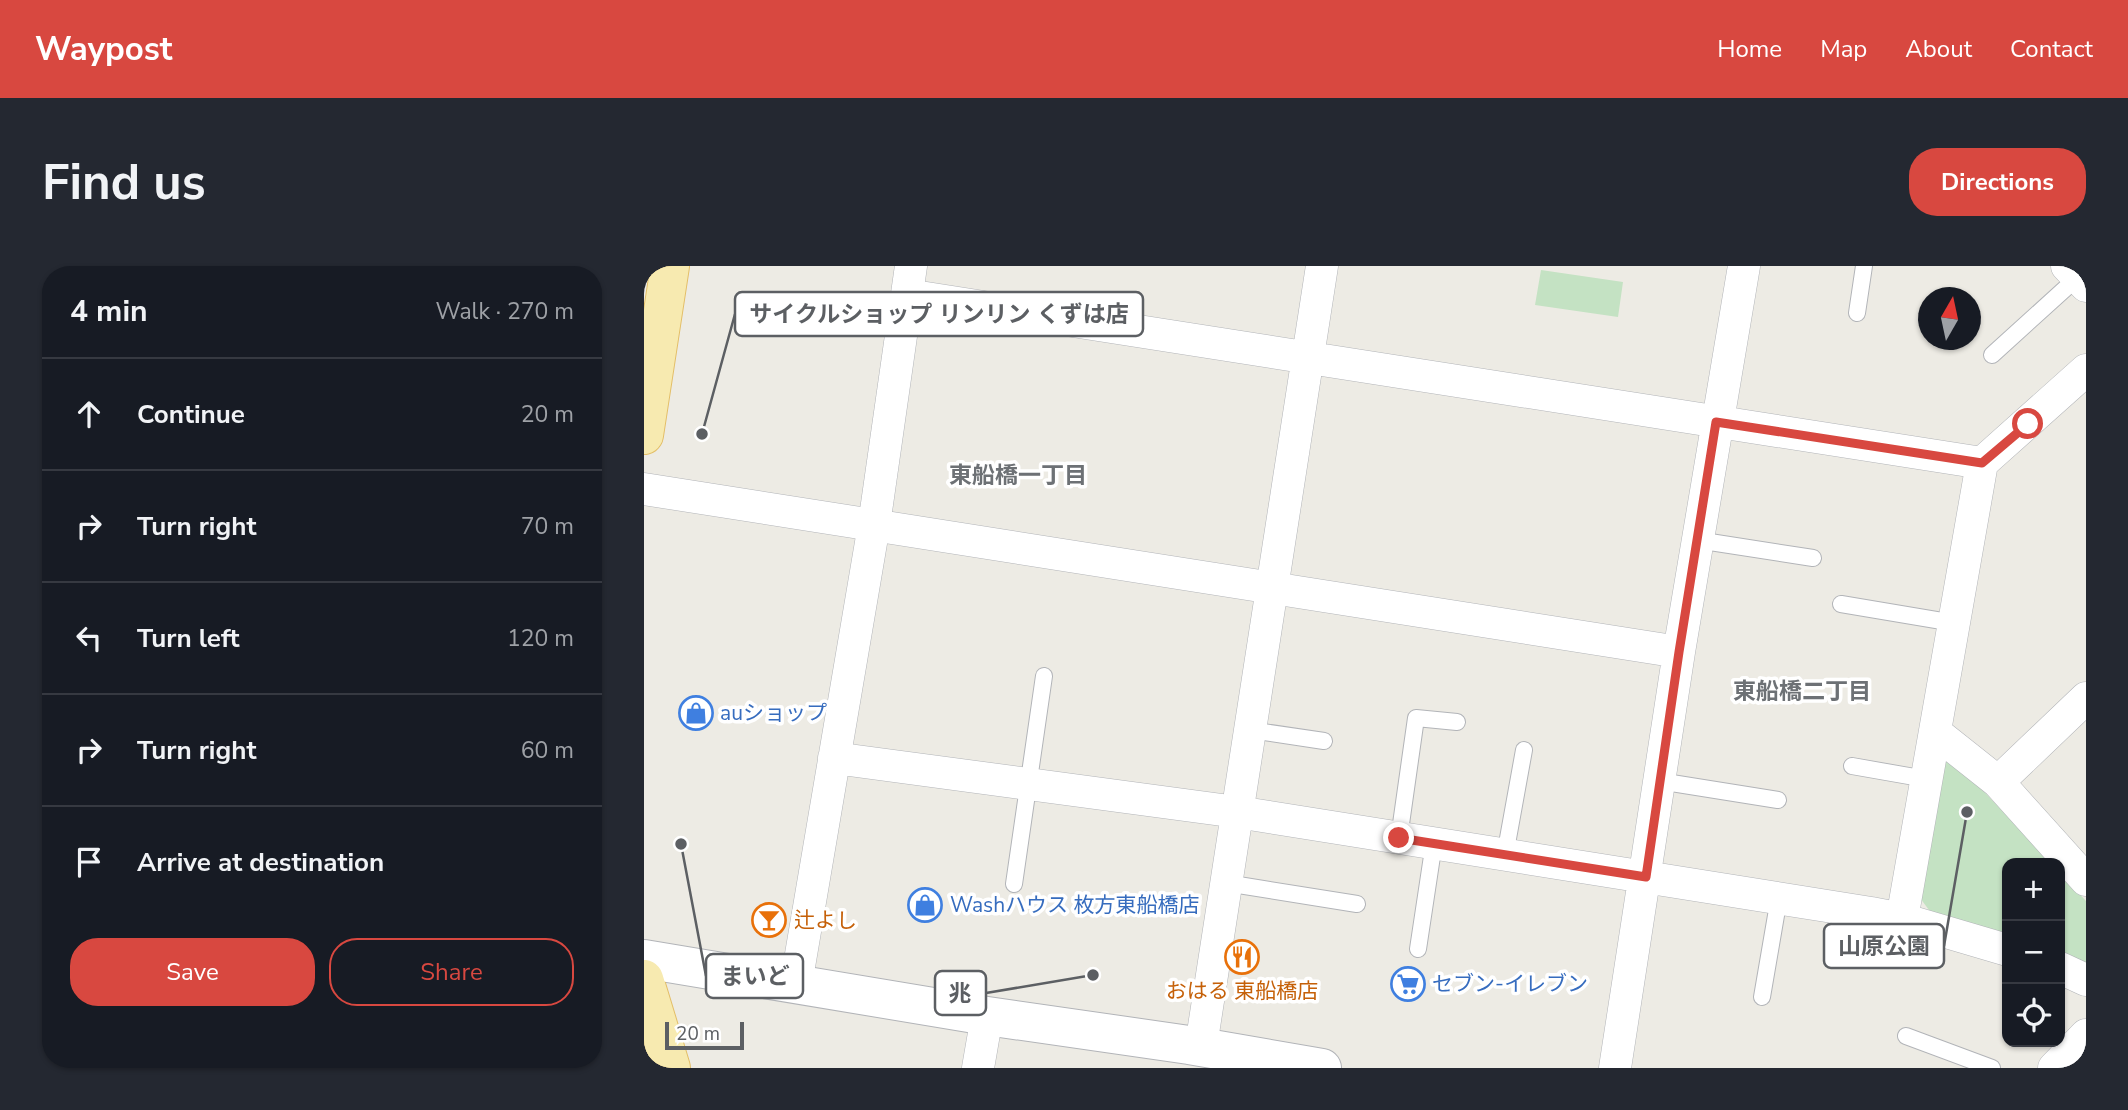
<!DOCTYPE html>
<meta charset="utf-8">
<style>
body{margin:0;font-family:"Nunito Sans","Noto Sans JP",sans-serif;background:#242831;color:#f1f3f6}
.controls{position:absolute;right:21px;bottom:21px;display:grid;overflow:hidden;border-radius:14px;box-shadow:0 2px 5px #0004}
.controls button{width:63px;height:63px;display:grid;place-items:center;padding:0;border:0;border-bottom:2px solid #363941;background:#171b24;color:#f1f3f6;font:35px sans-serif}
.compass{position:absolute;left:1274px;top:21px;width:63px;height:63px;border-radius:50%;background:#171b24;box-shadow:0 2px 5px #0004;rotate:9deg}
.scale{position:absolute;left:21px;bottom:18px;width:79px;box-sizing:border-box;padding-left:7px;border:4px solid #5c5f63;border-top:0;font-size:19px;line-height:24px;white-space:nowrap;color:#5c5f63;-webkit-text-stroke:5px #fff;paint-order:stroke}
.stop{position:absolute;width:21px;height:21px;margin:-16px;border:5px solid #d84840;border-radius:50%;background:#fff}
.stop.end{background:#d84840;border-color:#fff;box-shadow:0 2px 7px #0008}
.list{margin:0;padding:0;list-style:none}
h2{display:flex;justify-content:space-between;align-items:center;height:91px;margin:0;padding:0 28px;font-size:30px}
h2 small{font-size:23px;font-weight:400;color:#9ea1a6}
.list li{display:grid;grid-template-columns:46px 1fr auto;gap:21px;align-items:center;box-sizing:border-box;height:112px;padding:0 28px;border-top:2px solid #363941}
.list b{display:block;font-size:26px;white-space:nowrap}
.list em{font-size:23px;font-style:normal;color:#9ea1a6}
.actions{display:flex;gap:14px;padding:21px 28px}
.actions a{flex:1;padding:16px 0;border:2px solid #d84840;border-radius:28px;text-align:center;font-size:24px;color:#d84840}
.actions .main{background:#d84840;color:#fff}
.icon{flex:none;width:38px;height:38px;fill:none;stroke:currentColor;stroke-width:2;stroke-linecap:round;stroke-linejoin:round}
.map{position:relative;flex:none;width:1442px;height:802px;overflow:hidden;border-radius:28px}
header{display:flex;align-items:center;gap:42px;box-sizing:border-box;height:98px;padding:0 35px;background:#d84840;color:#fff}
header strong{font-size:33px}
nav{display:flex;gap:38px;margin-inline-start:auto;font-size:24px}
.intro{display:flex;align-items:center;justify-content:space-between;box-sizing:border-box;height:168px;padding:0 42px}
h1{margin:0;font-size:49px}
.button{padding:18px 32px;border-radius:28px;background:#d84840;color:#fff;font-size:24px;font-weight:700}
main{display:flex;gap:42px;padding:0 42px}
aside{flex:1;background:#171b24;border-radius:28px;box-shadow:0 2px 5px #0004}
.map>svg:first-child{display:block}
.green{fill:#c4e2c3}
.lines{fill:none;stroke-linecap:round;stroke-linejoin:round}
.service-casing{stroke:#b2b4b8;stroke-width:18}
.minor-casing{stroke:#b2b4b8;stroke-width:33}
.tertiary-casing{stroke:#b2b4b8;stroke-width:40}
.primary-casing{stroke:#e3be67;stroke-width:40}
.service{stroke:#fff;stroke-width:16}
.minor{stroke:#fff;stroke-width:32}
.tertiary{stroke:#fff;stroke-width:38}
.primary{stroke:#f7eab0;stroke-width:38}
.route{stroke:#d84840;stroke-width:9}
.labels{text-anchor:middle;stroke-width:7;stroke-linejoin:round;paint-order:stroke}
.shop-label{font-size:21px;fill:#366cbe;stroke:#fff;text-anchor:start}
.food-label{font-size:21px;fill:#c56008;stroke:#fff;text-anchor:start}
.neighbourhood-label{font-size:23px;font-weight:bold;fill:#6d7175;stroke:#fff}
.leader{fill:none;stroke:#5c5f63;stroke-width:2.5}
.callout-dot{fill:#5c5f63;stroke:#fff;stroke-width:2.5}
.callout{fill:#fff;stroke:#5c5f63;stroke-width:2.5}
.callout-label{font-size:23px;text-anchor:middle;font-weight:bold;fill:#5c5f63}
</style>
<header>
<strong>Waypost</strong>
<nav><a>Home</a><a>Map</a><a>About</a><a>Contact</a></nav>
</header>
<div class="intro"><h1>Find us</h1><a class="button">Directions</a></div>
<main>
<aside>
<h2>4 min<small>Walk · 270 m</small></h2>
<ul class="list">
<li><svg class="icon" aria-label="ahead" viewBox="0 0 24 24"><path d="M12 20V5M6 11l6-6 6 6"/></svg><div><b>Continue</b></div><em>20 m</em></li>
<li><svg class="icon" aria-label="right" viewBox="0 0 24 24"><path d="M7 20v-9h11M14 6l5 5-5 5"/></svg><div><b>Turn right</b></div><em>70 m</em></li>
<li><svg class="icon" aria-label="left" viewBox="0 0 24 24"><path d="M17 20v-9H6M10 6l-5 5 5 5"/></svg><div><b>Turn left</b></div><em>120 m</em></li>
<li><svg class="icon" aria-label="right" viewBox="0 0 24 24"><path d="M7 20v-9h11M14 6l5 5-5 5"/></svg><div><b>Turn right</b></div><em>60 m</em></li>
<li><svg class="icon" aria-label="arrive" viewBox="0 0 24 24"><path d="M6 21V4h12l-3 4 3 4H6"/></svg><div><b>Arrive at destination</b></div></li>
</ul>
<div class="actions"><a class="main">Save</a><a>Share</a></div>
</aside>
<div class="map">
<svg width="1442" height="802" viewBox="0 0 1442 802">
<rect width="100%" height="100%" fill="#edebe4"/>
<path class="green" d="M897,4L979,16L974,51L891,39Z
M1302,485L1407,597H1363V672L1288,648L1276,632Z
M1416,607L1442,635V697L1416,689Z"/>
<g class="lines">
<g class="service-casing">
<path id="service" d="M1213,47L1220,0
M1348,89L1434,11
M1053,274L1169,292
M1197,338L1310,357
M606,464L680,475
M1208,500L1282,513
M1015,515L1134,534
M755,572L772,452L813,456
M861,589L880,484
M582,617L713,638
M370,618L400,410
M774,683L790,577
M1118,731L1135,632
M1262,770L1348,802"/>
</g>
<g class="minor-casing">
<path id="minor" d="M1423,0L1442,20
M263,29L1338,197
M0,223L1035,386
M1291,466L1354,516L1442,432
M190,492L593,546L1227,647L1258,653L1363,684
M1354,516L1442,614
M1258,653L1338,197L1442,104
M1416,702L1442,714
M152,718L230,259L267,0
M557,780L678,0
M334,802L343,750
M971,802L1035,386L1100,0
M1410,802L1442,769"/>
</g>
<g class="tertiary-casing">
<path id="tertiary" d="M0,693L343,750L545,779L678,802"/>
</g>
<g class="primary-casing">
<path id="primary" d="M0,169L26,0
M0,713L27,802"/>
</g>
<use href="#service" class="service"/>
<use href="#minor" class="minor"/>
<use href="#tertiary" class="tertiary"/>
<use href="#primary" class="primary"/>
</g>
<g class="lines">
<path class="route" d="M755,572L1002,611L1035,386L1072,156L1338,197L1384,158"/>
</g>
<defs>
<g id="shop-ring" transform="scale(1.75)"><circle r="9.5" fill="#fff" stroke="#3f7fe0" stroke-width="1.5"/><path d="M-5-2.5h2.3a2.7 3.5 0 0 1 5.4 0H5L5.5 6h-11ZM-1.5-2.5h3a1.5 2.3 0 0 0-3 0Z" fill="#3f7fe0"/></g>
<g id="bar-ring" transform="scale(1.75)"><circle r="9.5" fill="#fff" stroke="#e8710a" stroke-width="1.5"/><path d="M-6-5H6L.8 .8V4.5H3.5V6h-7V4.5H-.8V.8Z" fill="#e8710a"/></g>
<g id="restaurant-ring" transform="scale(1.75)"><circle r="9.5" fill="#fff" stroke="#e8710a" stroke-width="1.5"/><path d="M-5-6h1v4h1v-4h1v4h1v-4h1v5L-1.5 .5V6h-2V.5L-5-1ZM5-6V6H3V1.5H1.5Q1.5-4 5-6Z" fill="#e8710a"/></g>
<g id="supermarket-ring" transform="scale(1.75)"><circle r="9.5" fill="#fff" stroke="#3f7fe0" stroke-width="1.5"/><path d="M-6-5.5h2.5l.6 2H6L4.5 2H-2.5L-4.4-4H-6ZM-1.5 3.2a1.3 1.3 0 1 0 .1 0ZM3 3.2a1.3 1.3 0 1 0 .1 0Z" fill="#3f7fe0"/></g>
</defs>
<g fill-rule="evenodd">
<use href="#shop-ring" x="52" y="447"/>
<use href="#shop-ring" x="281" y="639"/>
<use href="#bar-ring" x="125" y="654"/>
<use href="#restaurant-ring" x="598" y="691"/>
<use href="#supermarket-ring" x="764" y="718"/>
</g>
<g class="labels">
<g class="shop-label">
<text x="76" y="454">auショップ</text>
<text x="306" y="646">Washハウス 枚方東船橋店</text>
<text x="788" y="725">セブン-イレブン</text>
</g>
<g class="food-label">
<text x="150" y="661">辻よし</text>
<text x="598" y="732" text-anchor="middle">おはる 東船橋店</text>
</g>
<g class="neighbourhood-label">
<text x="374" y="217">東船橋一丁目</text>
<text x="1158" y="433">東船橋二丁目</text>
</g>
</g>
<path class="leader" d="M58 168L91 48M1323 546L1300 680M37 578L62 710M449 709L342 727"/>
<g class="callout-dot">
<circle cx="58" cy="168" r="7"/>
<circle cx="1323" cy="546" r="7"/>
<circle cx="37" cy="578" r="7"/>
<circle cx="449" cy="709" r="7"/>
</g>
<g class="callout">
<rect x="91" y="26" width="408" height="44" rx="7"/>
<rect x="1180" y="658" width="120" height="44" rx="7"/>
<rect x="62" y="688" width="97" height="44" rx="7"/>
<rect x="291" y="705" width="51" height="44" rx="7"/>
</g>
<g class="callout-label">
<text x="295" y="56">サイクルショップ リンリン くずは店</text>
<text x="1240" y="688">山原公園</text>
<text x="111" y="718">まいど</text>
<text x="316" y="735">兆</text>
</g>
</svg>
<div class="controls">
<button>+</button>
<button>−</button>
<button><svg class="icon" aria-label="locate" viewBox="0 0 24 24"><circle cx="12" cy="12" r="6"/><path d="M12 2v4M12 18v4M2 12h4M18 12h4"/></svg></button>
</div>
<svg class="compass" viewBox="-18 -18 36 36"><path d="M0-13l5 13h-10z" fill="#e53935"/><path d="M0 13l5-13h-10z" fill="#9ea1a6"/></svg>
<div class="scale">20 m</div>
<div class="stop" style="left:1384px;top:158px"></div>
<div class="stop end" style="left:755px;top:572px"></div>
</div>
</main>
